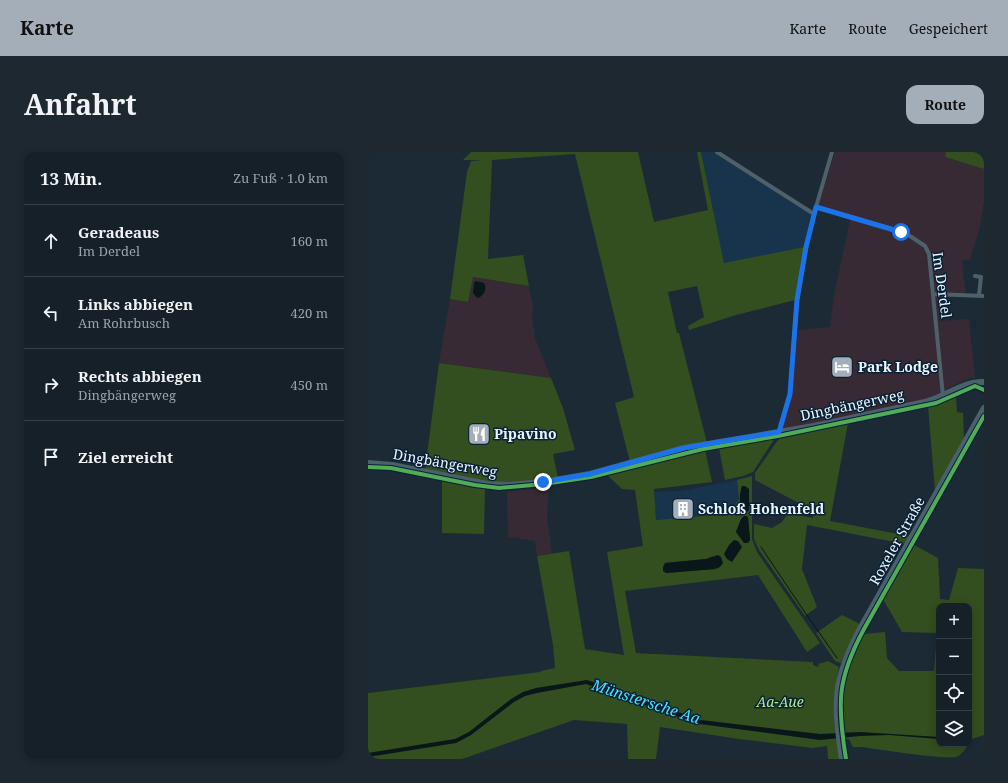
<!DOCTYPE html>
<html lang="de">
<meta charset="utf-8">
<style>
body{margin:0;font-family:"Noto Serif",serif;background:#1e2830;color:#f1f3f6}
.controls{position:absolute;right:12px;bottom:12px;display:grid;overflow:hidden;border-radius:8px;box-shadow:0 2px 10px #0003}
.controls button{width:36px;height:36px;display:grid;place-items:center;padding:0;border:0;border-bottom:1px solid #343e45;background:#152028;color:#f1f3f6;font:20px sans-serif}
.stop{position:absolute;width:12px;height:12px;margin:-9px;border:3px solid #1a73e8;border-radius:50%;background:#fff}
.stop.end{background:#1a73e8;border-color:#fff;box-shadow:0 1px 4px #0008}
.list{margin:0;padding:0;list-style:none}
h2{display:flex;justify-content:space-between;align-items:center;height:52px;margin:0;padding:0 16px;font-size:17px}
h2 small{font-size:13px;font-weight:400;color:#9da3a8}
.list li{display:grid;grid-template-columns:26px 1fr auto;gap:12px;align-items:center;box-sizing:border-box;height:72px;padding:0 16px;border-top:1px solid #343e45}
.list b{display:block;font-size:15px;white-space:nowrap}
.list p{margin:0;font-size:13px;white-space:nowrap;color:#9da3a8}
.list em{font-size:13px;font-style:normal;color:#9da3a8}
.icon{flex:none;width:22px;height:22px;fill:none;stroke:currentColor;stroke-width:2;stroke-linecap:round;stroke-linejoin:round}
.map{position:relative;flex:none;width:616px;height:607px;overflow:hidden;border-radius:12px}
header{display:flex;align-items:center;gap:24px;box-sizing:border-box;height:56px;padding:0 20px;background:#a3aeb8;color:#111}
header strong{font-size:19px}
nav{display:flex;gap:22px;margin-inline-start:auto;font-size:14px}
.intro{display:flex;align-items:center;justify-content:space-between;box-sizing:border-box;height:96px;padding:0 24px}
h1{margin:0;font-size:28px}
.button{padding:10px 18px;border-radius:12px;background:#a3aeb8;color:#111;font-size:14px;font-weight:700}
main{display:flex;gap:24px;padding:0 24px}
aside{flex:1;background:#152028;border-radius:12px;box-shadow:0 2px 10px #0003}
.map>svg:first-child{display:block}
.built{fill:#17344c}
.industrial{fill:#372a34}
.green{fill:#334e1f;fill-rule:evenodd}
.water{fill:#09161a}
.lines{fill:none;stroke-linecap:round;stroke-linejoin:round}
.stream{stroke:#09161a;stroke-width:1}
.minor{stroke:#4e6069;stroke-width:4}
.secondary{stroke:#49616c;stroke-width:6}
.cycleway-casing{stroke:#082135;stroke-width:6}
.cycleway{stroke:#51ab58;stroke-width:4}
.route{stroke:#1a73e8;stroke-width:5}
.labels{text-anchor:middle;stroke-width:3;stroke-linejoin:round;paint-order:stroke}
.street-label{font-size:14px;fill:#ecf5fe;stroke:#082135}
.poi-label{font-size:14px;font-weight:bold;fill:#ecf5fe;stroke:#082135;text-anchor:start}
.park-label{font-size:14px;font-style:italic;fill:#b5e78c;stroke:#082135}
.water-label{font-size:15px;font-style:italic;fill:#4ce1fe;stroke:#082135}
</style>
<header>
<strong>Karte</strong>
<nav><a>Karte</a><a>Route</a><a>Gespeichert</a></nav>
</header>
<div class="intro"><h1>Anfahrt</h1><a class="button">Route</a></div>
<main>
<aside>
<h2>13 Min.<small>Zu Fuß · 1.0 km</small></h2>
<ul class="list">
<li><svg class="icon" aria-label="ahead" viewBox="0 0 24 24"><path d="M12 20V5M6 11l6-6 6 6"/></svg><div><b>Geradeaus</b><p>Im Derdel</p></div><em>160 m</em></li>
<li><svg class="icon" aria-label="left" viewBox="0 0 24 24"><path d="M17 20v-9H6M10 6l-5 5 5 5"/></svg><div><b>Links abbiegen</b><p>Am Rohrbusch</p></div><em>420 m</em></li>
<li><svg class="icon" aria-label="right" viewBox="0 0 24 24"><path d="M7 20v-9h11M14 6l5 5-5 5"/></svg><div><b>Rechts abbiegen</b><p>Dingbängerweg</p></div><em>450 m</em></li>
<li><svg class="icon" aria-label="arrive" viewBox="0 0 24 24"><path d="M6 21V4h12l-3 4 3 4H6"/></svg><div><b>Ziel erreicht</b></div></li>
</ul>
</aside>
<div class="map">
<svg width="616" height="607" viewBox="0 0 616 607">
<rect width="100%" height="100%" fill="#1c2a36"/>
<path class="built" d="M333,0H346L444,62L436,95L356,112Z
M369,328L371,347L360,362L288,368L286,340L313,339Z"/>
<path class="industrial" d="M467,0H578L577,5L616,17V50L612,74L602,108H594L598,145H570L572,169L601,167L607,226H602L574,239L566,246L414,278L423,246L430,178L462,175L466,143L483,63L450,54Z
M104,125L161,134L165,154L164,167L167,186L183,226L71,211L82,147L100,150Z
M181,335L179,367L184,401L169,404L167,389L140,385L139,340Z"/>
<path class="green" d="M103,0H270L286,70L340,58L329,0H333L356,111L436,95L427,148L368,163L321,178L320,174L336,165L329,134L300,140L309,181H311L339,291L262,310L247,251L266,245L207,2L124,8L120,107L155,103L161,134L105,125L100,150L82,147L99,20L103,9L115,8H95Z
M578,0H612L616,2V17L577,5Z
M71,211L183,226L195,256L207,298L185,302L190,326L142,332L119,330L57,318Z
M588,244L589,260L595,261L596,286L567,339L560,254L568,252Z
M480,271L462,369L541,384L537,392L439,373L434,417L449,455L437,464L391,398L386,387V372L404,376L414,370L420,361L445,366L446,359L387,328V321L412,285Z
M407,286L385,320L375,324L357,328L351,296Z
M337,298L344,330L286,337L288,368L360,362L371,347L369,328L384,324V387L389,400L452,491L439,500L390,423L257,439L268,501L445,510V513L451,515L450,512L460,509L471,515C467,536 465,557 467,579H475V538L482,514L496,482L517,480L519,506L531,519H566L569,481L534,480L515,447L546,393L570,406L572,447L581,448L590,416L616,417V583L604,587L601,592V454H571V592H601C597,597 594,603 588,605C570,607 515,598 494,595H485L481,587L469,589L472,607H460L459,594L445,596L371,587L292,575L288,607H260L259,572L206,568L94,607H0V541L172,520L173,519L187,516L185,493L169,404L201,399L217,497L256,503L239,400L275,394L267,338L254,337L239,323ZM380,366L382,388L368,380L373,367ZM345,404L347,417L298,421L297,411L338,407Z
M74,327L117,336L116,382L74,381Z
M474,463L492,472L473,511L467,509L448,481Z"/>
<path class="water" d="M108,129L116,131C119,138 117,141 111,146L108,145L105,141L106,131Z
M374,334H377L381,337V358L378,361C370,358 371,342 374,334Z
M376,364H378L380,365L382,388L380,391H376L368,380L373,367Z
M366,388L370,389L374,395L364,410L359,407L356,402L361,393Z
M350,403L353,405L355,411L352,415L347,417L298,421L295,419V415L297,411L338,407Z
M219,528L333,568L452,582L492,580L571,585V587L521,583L492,584L452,588L332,572L316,567L218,532L169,541L157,544L146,550L103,583L88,591L0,605V601L87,587L101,580L143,547L155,540L168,536Z"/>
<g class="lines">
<path class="stream" d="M393,395L438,462L469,506"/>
<path class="minor" d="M349,0L446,62
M448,55L524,77L542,84L557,94L561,102L575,244
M607,124L613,125L611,143
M565,142L616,144
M411,280L422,242L429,148L438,95L448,55L464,0"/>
<path class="secondary" d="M0,311L24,313L119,332L141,333L175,330L222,322L316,296L446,274L557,250C577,245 595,229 616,230
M474,607C465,550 465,527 493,475L616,256"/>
<g class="cycleway-casing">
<path id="cycleway" d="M0,315L23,316L107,333L131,336L176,332L223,325L335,297L410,284L568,251L607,234L616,238
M478,607C469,551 469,527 496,477L616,264"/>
</g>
<use href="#cycleway" class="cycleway"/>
</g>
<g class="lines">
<path class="route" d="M175,330L222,322L316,296L411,280L422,242L429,148L438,95L448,55L533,80"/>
</g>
<defs>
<g id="hotel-square" transform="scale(1.15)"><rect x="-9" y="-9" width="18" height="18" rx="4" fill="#a3aeb8" stroke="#082135"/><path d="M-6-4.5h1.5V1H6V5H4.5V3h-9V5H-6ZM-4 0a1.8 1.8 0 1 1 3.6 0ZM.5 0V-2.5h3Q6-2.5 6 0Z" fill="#fff"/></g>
<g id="restaurant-square" transform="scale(1.15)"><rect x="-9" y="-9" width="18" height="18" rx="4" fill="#a3aeb8" stroke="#082135"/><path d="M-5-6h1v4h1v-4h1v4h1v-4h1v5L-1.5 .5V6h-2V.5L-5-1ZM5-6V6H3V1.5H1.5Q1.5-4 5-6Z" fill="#fff"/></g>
<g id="building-square" transform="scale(1.15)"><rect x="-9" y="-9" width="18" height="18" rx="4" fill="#a3aeb8" stroke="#082135"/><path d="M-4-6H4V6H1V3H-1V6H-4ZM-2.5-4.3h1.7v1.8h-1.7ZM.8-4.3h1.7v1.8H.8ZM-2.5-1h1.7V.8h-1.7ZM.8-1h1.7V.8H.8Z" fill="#fff"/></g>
</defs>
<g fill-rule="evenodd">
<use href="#hotel-square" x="474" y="215"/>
<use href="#restaurant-square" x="111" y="282"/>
<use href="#building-square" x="315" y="357"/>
</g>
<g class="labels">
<g class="street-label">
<text transform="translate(574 133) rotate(82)" y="5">Im Derdel</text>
<text transform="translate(484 253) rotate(-12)" y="5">Dingbängerweg</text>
<text transform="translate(77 311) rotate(10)" y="5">Dingbängerweg</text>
<text transform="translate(529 389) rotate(-61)" y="5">Roxeler Straße</text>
</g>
<g class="poi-label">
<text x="490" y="220">Park Lodge</text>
<text x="126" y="287">Pipavino</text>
<text x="330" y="362">Schloß Hohenfeld</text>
</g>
<g class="park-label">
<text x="412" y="555">Aa-Aue</text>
</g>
<g class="water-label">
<text transform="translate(278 550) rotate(18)" y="5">Münstersche Aa</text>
</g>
</g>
</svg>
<div class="controls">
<button>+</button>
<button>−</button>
<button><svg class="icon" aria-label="locate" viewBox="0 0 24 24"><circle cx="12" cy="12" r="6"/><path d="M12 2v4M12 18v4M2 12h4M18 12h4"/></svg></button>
<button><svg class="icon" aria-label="layers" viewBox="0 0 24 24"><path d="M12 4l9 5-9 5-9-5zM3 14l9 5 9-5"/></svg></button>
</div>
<div class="stop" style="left:533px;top:80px"></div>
<div class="stop end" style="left:175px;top:330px"></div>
</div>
</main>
